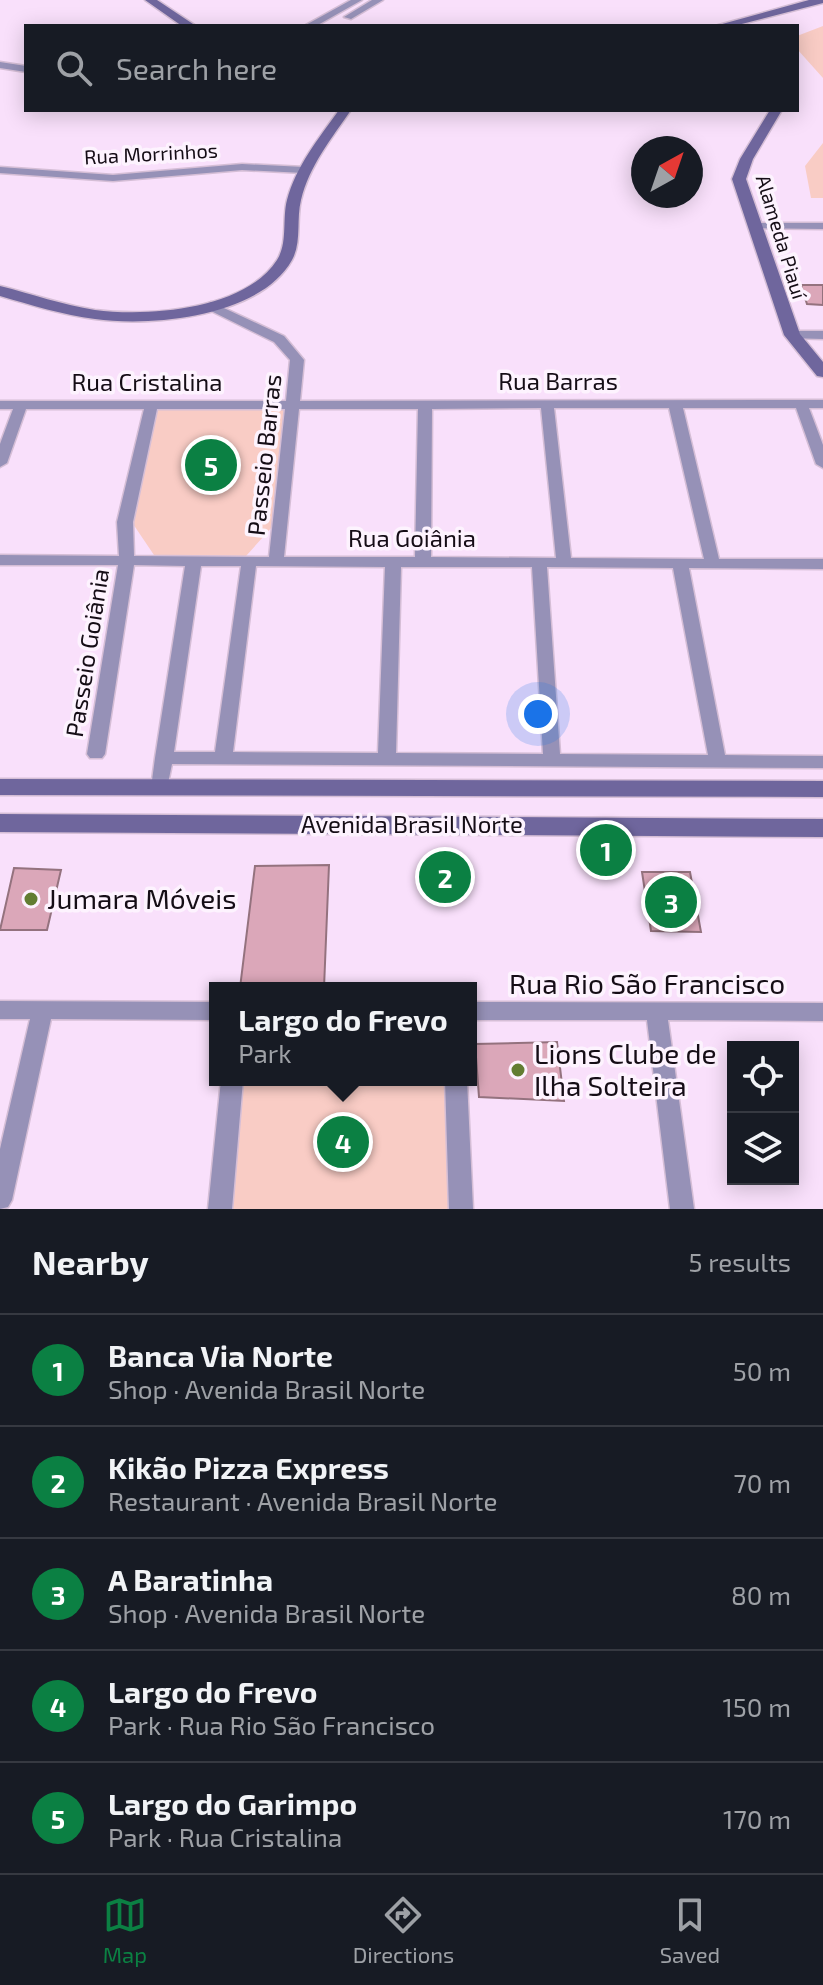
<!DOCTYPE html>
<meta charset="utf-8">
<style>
body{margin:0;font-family:"Exo 2",sans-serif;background:#20242c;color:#f1f3f6}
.controls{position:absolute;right:24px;bottom:24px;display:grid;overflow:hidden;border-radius:0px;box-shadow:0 4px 20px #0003}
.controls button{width:72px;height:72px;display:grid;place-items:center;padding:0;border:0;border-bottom:2px solid #363941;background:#171b24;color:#f1f3f6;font:40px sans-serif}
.compass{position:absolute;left:631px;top:136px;width:72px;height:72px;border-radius:50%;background:#171b24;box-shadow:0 4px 20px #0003;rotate:40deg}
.you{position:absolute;left:538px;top:714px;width:28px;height:28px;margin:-20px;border:6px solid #fff;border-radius:50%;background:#1a73e8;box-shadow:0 0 0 12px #1a73e833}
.badge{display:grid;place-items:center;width:52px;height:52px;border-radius:50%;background:#0b8043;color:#fff;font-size:26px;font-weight:700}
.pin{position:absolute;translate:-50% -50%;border:4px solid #fff;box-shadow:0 2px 8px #0006}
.popup{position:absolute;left:209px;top:982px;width:268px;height:104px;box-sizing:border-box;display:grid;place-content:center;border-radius:0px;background:#171b24;filter:drop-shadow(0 2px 6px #0005);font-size:26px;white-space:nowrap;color:#9ea1a6}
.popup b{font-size:30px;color:#f1f3f6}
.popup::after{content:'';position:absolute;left:50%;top:100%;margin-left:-16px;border:16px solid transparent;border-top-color:#171b24}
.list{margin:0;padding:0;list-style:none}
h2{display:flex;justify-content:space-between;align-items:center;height:104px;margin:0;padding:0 32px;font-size:34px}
h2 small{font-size:26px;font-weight:400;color:#9ea1a6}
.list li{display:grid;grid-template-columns:52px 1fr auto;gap:24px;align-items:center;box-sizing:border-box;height:112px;padding:0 32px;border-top:2px solid #363941}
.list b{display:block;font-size:30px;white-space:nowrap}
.list p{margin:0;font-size:26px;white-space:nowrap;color:#9ea1a6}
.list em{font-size:26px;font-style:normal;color:#9ea1a6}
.icon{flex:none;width:44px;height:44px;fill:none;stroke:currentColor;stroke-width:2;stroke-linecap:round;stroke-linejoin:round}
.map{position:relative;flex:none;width:823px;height:1209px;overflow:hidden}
.search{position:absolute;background:#171b24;box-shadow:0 4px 20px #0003;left:24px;right:24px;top:24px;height:88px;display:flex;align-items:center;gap:20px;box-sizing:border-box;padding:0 28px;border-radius:0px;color:#9ea1a6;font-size:30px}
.sheet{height:664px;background:#171b24}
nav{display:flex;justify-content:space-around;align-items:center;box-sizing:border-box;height:112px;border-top:2px solid #363941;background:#171b24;font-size:22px;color:#9ea1a6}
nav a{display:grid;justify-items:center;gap:4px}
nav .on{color:#0b8043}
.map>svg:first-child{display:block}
.green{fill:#f9ccc5}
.building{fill:#dba7b9;stroke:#94727e;stroke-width:2}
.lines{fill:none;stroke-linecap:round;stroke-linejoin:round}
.street-casing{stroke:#d5bed6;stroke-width:3}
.secondary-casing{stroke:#d5bed6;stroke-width:3}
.street{fill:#9691b7;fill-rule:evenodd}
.secondary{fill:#6f669d;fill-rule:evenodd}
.poi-dot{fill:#627d32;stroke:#fdf3fe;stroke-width:3}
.labels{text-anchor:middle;stroke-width:7;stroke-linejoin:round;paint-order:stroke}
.far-street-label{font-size:20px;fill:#150d16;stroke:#fdf3fe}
.street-label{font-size:24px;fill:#150d16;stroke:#fdf3fe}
.near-poi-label{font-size:28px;fill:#150d16;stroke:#fdf3fe;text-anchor:start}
.near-street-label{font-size:28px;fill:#150d16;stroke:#fdf3fe}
</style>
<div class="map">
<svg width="823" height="1209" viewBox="0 0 823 1209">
<rect width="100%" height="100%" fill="#f9e0fb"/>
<path class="green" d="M823,26V78L797,49V36Z
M823,143V198H811L805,166Z
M157,409L284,410L273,526L246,556L154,555L131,521Z
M240,1080H450L453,1209H228Z"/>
<path class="building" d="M801,285H823V305L807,304Z
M329,865L324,988H240L255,866Z
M14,868L61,870L47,930H0Z
M642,872H690L701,932L651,931Z
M557,1042L564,1101L479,1097L475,1044Z"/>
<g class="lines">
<g class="street-casing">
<path id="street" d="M351,0H362L316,26H304Z
M372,0H383L351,19L344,17Z
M0,62L26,66V72L0,68Z
M242,164L304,167L309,170L304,173L242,170L113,181L0,173V167L113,175Z
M757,223H823V229L753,228V224Z
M211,302L284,336L304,360L300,401L823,400V408H809L823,445V468L816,464L796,408H683L719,559H823V569L689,568L725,755L823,756V768L172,764L166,793H154L151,788L155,758L185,566L134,565L105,754L102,758H90L87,754L118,565H0V555L119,556L117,522L144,409H26L7,463L0,467V444L13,409H0V401H286L290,360L274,342L207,309L205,306ZM541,408L556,558L431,557L432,409ZM554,408H669L704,559L571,558ZM157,409H285L269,557L134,556L133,522ZM299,409H418L415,557H284ZM201,566H241L215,752H174ZM256,566L385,567L378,753L233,752ZM401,567H532L543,754L396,753ZM547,567L673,568L708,755L560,754Z
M792,331H823V339L787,338V332Z
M0,1001L215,1002V1020L51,1019L12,1200L8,1207L0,1209V1149L30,1019H0Z
M471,1002L823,1003V1021L668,1020L694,1209H670L647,1020H471Z
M221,1080H243L232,1209H208Z
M445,1080H467L473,1209H449Z"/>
</g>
<g class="secondary-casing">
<path id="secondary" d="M145,0H157L196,26H182Z
M809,0H823V3L734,26H715Z
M339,110H351C332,138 309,166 301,200C296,220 302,242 292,260C260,317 152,327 95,319C63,315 31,305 0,296V286C32,294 63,305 95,310C148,317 245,310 277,260C288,243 282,219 287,200C296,166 319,138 339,110Z
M770,110H782L753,159L746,179L800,334L823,362V377L817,376L784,335L732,179L740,159Z
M0,779L823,781V797L0,795Z
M0,814L823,819V837L0,832Z"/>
</g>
<use href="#street" class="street"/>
<use href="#secondary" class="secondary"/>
</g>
<g class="poi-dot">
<circle cx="31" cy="899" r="8"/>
<circle cx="518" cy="1070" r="8"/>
</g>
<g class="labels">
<g class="far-street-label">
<text transform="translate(151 154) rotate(-3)" y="7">Rua Morrinhos</text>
<text transform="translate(781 237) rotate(73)" y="7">Alameda Piauí</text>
</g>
<g class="street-label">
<text x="558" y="390">Rua Barras</text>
<text x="147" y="391">Rua Cristalina</text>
<text transform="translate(265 455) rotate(-84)" y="8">Passeio Barras</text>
<text x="412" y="547">Rua Goiânia</text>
<text transform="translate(88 653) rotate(-81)" y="8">Passeio Goiânia</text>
<text x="412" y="833">Avenida Brasil Norte</text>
</g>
<g class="near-poi-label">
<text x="47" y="909">Jumara Móveis</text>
<text x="534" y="1064">Lions Clube de<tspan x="534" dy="32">Ilha Solteira</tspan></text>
</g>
<g class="near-street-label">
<text x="647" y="994">Rua Rio São Francisco</text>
</g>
</g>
</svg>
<div class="controls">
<button><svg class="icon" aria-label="locate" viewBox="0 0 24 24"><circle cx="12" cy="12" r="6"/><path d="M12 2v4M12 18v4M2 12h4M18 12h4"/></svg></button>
<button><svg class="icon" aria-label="layers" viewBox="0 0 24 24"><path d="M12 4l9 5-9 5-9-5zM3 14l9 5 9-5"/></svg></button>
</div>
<svg class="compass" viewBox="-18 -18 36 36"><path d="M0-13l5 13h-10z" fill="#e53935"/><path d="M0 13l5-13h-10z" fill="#9ea1a6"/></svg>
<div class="you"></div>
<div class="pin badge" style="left:606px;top:850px">1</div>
<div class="pin badge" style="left:445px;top:877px">2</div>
<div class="pin badge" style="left:671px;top:902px">3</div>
<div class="pin badge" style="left:343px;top:1142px">4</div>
<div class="popup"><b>Largo do Frevo</b>Park</div>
<div class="pin badge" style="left:211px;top:465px">5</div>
<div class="search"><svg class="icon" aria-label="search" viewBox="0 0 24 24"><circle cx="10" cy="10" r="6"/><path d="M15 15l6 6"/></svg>Search here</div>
</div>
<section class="sheet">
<h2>Nearby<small>5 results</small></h2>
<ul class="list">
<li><span class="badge">1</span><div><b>Banca Via Norte</b><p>Shop · Avenida Brasil Norte</p></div><em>50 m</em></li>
<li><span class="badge">2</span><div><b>Kikão Pizza Express</b><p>Restaurant · Avenida Brasil Norte</p></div><em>70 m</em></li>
<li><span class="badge">3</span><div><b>A Baratinha</b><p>Shop · Avenida Brasil Norte</p></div><em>80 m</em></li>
<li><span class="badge">4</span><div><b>Largo do Frevo</b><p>Park · Rua Rio São Francisco</p></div><em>150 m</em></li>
<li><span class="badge">5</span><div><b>Largo do Garimpo</b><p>Park · Rua Cristalina</p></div><em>170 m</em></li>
</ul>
</section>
<nav>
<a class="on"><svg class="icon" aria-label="map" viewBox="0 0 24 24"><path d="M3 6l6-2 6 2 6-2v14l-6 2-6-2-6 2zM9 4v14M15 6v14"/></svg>Map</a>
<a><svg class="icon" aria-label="directions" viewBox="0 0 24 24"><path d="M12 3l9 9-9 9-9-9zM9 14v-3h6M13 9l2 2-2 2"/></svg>Directions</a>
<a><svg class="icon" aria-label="saved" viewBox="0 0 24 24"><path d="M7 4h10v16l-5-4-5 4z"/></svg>Saved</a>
</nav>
